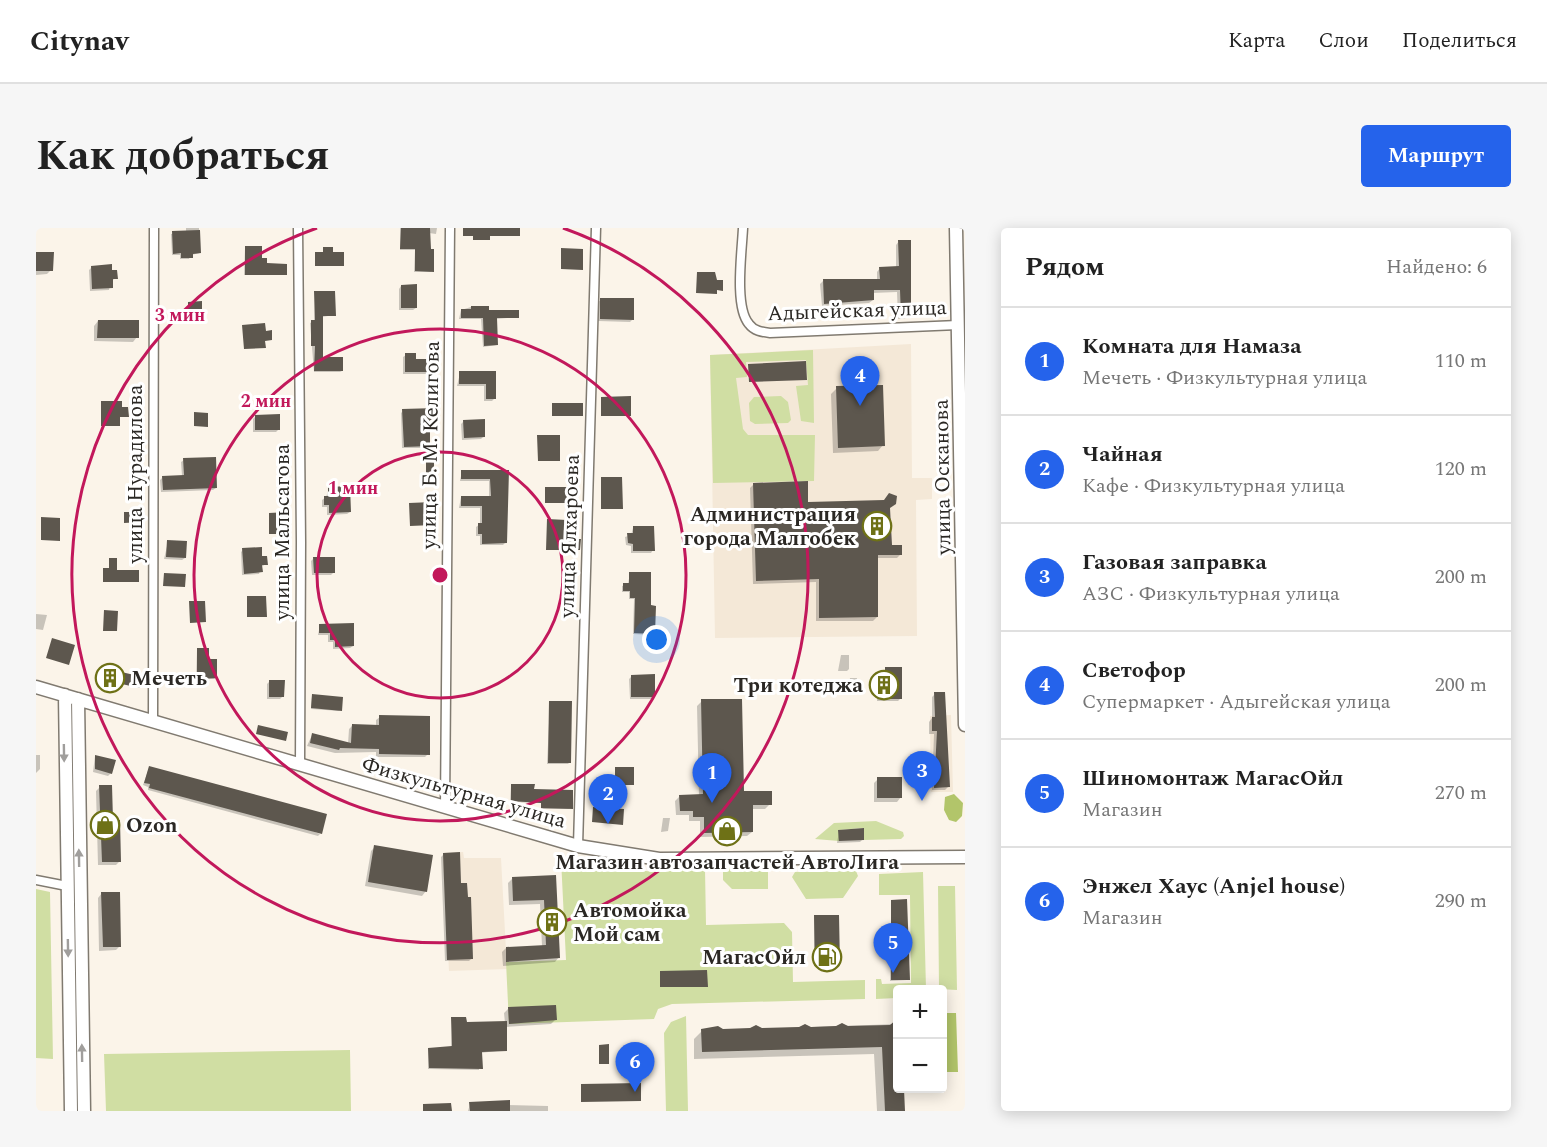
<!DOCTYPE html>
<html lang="ru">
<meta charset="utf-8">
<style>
body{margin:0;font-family:Spectral,serif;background:#f6f6f6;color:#222}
.controls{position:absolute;right:18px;bottom:18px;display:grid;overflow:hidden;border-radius:6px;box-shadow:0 3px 15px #0003}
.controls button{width:54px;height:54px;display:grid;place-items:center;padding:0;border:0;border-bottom:2px solid #e0e0e0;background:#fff;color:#222;font:30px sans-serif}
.you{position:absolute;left:621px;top:412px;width:21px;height:21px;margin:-15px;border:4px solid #fff;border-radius:50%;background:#1a73e8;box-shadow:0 0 0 9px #1a73e833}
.badge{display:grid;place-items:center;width:39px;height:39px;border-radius:50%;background:#2563eb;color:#fff;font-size:20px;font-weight:700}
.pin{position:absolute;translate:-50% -50px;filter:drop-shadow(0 2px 3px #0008)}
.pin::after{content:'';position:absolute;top:32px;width:21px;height:18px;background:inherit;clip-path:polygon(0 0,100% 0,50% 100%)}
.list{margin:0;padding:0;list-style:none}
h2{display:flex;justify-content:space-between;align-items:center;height:78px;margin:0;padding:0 24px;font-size:26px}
h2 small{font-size:20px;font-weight:400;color:#767676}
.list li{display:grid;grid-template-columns:39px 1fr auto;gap:18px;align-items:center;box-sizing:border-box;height:108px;padding:0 24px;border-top:2px solid #e0e0e0}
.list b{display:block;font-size:22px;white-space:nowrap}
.list p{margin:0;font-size:20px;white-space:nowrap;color:#767676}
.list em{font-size:20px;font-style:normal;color:#767676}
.map{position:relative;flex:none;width:929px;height:883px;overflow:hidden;border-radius:6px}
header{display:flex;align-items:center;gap:36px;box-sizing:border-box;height:84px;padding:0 30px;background:#fff;border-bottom:2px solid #e0e0e0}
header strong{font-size:28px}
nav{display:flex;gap:33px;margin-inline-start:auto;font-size:21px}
.intro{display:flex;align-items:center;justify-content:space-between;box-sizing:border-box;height:144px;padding:0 36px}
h1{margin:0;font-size:42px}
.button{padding:15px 27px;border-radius:6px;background:#2563eb;color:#fff;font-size:21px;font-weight:700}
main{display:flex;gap:36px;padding:0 36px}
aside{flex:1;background:#fff;border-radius:6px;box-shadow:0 3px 15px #0003}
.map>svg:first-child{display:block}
.built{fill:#f4e8d7}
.green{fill:#d0dea3}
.forest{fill:#b2c56a}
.shadow{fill:#0003}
.building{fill:#5d574e}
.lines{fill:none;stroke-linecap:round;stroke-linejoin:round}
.street-casing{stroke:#807a70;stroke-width:11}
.secondary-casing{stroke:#807a70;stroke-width:15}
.street{stroke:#fff;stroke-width:8}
.secondary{stroke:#fff;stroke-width:12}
.oneway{fill:#a09e9c}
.ring{fill:none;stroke:#c2185b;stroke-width:3}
.labels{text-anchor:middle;stroke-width:6;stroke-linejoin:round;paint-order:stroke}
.street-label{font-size:21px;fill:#2b2824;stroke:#fff}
.poi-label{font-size:21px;font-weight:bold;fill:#2b2824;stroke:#fff;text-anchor:end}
.centre{fill:#c2185b;stroke:#fff;stroke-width:3}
.ring-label{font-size:18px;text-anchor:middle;font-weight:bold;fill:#c2185b;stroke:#fff;stroke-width:6;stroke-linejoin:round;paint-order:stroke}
</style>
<header>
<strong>Citynav</strong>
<nav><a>Карта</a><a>Слои</a><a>Поделиться</a></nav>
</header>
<div class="intro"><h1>Как добраться</h1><a class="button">Маршрут</a></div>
<main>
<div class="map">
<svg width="929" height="883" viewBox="0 0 929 883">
<rect width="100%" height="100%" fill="#fbf4e9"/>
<path class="built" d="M875,116L876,250H896V271L880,272L881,408L679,410L674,127Z
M915,487L917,564H895L894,488Z
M427,624L428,630H465L471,741L413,743L407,625Z"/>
<path class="green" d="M777,122L778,195L765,193L760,158L772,157L770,132L710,134L711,149L700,150L707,201L712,207H779L778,253L677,255L674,127Z
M745,168L752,174L755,192L752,195L719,196L714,193L713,175L718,169Z
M840,593L867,604L868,608L865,611L828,612L827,600L803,602V613L779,611L798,595Z
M525,631L617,644L669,641L670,697L748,695L756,704L757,754L829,752V771L636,776L622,781L618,791L473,796L470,734L530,732Z
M732,640V661H696L687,652V641Z
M820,643L822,648L807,670L770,671L756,649L759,644Z
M887,644L890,761L861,762V770L840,771V751H845L846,756L875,755L874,667H843V646Z
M902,658H919L921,762L903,761Z
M0,661L14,664L17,831L0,830Z
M650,788L652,883H630L628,805L635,794Z
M314,822L315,883H70L68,826Z"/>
<path class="forest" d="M918,566L927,575L926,588L920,594L913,592L908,582L909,569Z
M906,785H920L922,844H907Z"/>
<path class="shadow" d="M150,0H163L164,25L155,27L153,31H144V27H136L135,6L150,4Z
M364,0H401L400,6L393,5L395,44H378L379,22H364Z
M863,13L874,87L871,90L862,91L861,64L836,65L837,72L833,75L786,78L784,56L787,53L841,52V44L844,40H860V17Z
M209,20L230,37L249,47H208Z
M0,26L15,42L11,46L0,47Z
M56,39L80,50L75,53L73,62L54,63L53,42Z
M365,58L380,80L377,82H363V61Z
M279,64L298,87L286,89L285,130L306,143L304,144H278L274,95L278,93Z
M565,72L597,91L594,94L562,93V74Z
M435,79L451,83L481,89L460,91L461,117L447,119L445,91H423L425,82Z
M62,93L101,109L97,114L58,113V98Z
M370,127L378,132L397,143L395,146H367V129Z
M458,144V171L456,173H448V158H421L424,145Z
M801,160L847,217L842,223L797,225L795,166Z
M367,183L399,192L392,194L393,217L390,220H366L365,185Z
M220,188L243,201L240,204H217V191Z
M428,193L448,208L445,211L426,212L425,196Z
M148,232L180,260L177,262L125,264L124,252L127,249L146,248L145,234Z
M426,243H471L469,315L467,317H444V308H440V299L444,296V280H423L425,269H453V253H424Z
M718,256L771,275L848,274L853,280L854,319L865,326L861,330H840L841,389L837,393H780V354L717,356L714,260Z
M293,261L314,284L311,286L291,287V279H286V272L290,269Z
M597,300L617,322L615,325H595V318L590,317L589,309L595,307Z
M132,314L149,330L146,332L128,331Z
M207,322L225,330L230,336L225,339L223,346L206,347L205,324Z
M278,330L298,344L295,347H276L275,333Z
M594,345L613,379L616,407L597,406L598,371H593V364H586V358L592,356Z
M0,386L11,387L7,402L0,401Z
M284,397L317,418L314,420L297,421V414H292V407H282Z
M161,422L171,433L179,451H160Z
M805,427H813V441L811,443H802Z
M850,441L865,470L862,473H841V456L847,453Z
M596,448L617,469L615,471H594L593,451Z
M814,450H821L819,466H811Z
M233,454L247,468L244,471H231V456Z
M899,466L912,559L909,562H896L898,506H893V494L896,490V469Z
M276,468H277L304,483L275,481Z
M666,473L706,564L734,576L729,581H715L716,604L711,608L664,609V593H653V587H640L639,573L644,568H663L661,478Z
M514,475L534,534L532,536H511Z
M344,489L392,526L389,529H340V524L299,525L271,518L276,507L312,516L313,501L316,498L340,499V492Z
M0,527H4V541L0,545Z
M59,528L75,545L72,548L57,544Z
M113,540L284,606L282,608L112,562V559L107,557Z
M842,551L865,569L861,574H838V555Z
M475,558L497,563L534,581H505V575L474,574Z
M64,559L84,633L80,637H62L60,563Z
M627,590H634L632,603L625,604Z
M803,603L827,611L824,614L801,615Z
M339,619L390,663L386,668L329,658L335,623Z
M408,626L430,671L436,730L433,733H409L405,629Z
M519,649L523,729L519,734L467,738L466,724L470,720L506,718L504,676L473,677L472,655L476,651Z
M66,665L84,718L80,722L63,723L62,670Z
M856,673L872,751L871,752L854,753Z
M778,688L803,737H802L778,738Z
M473,780L519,792L515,796L469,799L470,822L444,825L443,842L392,841V821L415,819L416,791L429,796L469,795L468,785Z
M861,796V860H867L868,883H841L838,826L658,831V811L666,803Z
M434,876L512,878V883H432Z"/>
<path class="building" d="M365,0H394L395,21H398V44L379,43V21H364Z
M427,0H484V8H454V12H437V8H427Z
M164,2L165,25L157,26V30H145V25L137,26L136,3Z
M862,12H875V88H865L864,62H838V72L788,76L787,51H844L843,39L863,38Z
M209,18H226V30H231V35L251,36V47H209Z
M287,19H297V24H308V38H279V24H287Z
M525,20L547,21V42L525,41Z
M0,24H18L17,43H0Z
M76,36V42H81L82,51H77V60L56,61L55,38Z
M661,44H679L681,52H687V63L681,62V66L660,65Z
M381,56V80H365V57Z
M278,63H299L300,88H287V129H307V143H278L279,118H275V92H279Z
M564,70H598V92L564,91Z
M166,73V87L152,88V74Z
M435,78H453V82H483V90H461L462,117L448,118L447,90H425V81H435Z
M62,92H103V110H61Z
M229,95L230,103L236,102V112L229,113L230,120L208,121L206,97Z
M369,125H380V131H399V144H369Z
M770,133L771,152L713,154L712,136Z
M423,143H460V171H450V156H423Z
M847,157L849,218L802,220L800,158Z
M595,168V188H565V169Z
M65,173H86V179H92L93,189H84V198H65Z
M516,175H547V188H516Z
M401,180V192H394V218L368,219L366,181Z
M158,184L172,185V199L158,198Z
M244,186V202H219V187Z
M449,191V209L428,210L427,192Z
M501,207H524V233H502Z
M390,224H398V248H390Z
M180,229L181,260L127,262L126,248L148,247L147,230Z
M425,242H473L471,315L446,316V306H442V295H446V278H425V268H455L454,251H425Z
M565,249H586L587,281H565Z
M772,253V274L848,272L853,265L861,268L860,276L854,280L856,317H866V327H842V389L783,390V351L720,353L717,255Z
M314,258L315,284L293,285V277H288V268H292V259Z
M509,259H541L540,275H509Z
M397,274V297L374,298L373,275Z
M88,284H106V294L88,295Z
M252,284V306H233V285Z
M5,289L24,290V313L5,312Z
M511,291L531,292V311H545L544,322H510Z
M597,298H618L619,323H597V316L592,315L591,305H597Z
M131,312L151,313L150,330L130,329Z
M226,319V328H231L232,337H226L227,344L208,346L206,320Z
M277,329H299V345H278Z
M73,330H81V342H103V354H67V340H73Z
M593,344H615V377L620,378L619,406L598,405L599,370H594V363H587V355H593Z
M128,345L150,346L149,359L127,358Z
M211,368H230L231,389H211Z
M153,373H169L170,394L154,395Z
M68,382L82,383L81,403H67Z
M318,395V418L299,419V412H294V405H283V396Z
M16,410L39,417L33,437L10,430Z
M161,420H173V431H181V450L161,451Z
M68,439H82L81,443L107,449L104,460L81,455V461H67Z
M849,439H866V471H843L842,452H849Z
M619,446V469H595V447Z
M233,452H249L248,469H233Z
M898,464H909L914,559L898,560L901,503H896V489H899Z
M276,466L307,469L306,483L275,480Z
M665,471H706L708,563H736V577H717V604L668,605V589H657V583H644L643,567L667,566Z
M513,473H536L535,535H512Z
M343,487L394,488V527L343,526V521L304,520L303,522L274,515L276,505L315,515L316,496L343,497Z
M222,497L252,504L250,513L220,506Z
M59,527L80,532L76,546L59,541Z
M113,538L291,586L286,606L113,560L114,556L108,555Z
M579,539H598V557H579Z
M841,549H866V570H841Z
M475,556H499L498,561L537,562V581L505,580V575L475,573Z
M63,557H76L77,592H84L85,634H66Z
M557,579L588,581L587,597L556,594Z
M828,600V612L803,613L802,602Z
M338,617L397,627L391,664L332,654Z
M424,624L425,655H431L432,669H435L437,731L411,732L407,625Z
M520,647L524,730L470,734V719L510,717L508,672L477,673L476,649Z
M65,664H84L85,719H67Z
M871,671L874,752H855V672Z
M778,687H803L804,737L779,738Z
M671,742L672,759H624V743Z
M520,777L521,792L473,796L472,779Z
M415,789H430L431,794L471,793V823L446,824L447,841L393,840L392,820L416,818Z
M861,791V861H868L869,883H849L846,819L666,824L665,801L682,798L687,801L714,800L720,797L726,800L763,799L769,796L775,799L800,798L806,795L812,798L854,797Z
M573,816V836H563V817Z
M605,855V873L545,874V856Z
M474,872V883H434L433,874Z
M415,875L416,883H387V876Z"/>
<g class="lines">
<g class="street-casing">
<path id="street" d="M262,0L265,314L264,536
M707,0C706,23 698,79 713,96C718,103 726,104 734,105L922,97
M117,493L118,0
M409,579L414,0
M542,618L560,0
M0,652L31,658"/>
</g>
<g class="secondary-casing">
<path id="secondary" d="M920,0L929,497
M0,459L542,618L623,631L929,629
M29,467L35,883
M42,471L48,883"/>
</g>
<use href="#street" class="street"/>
<use href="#secondary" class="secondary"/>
</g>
<defs><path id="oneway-solid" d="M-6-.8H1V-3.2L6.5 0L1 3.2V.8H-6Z" transform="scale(1.5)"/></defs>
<g class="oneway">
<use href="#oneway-solid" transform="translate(28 525) rotate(89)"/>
<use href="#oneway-solid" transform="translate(43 630) rotate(-91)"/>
<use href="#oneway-solid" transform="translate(32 720) rotate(89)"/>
<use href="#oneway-solid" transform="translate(46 825) rotate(-91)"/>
</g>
<g class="ring">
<circle cx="404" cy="347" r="123"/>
<circle cx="404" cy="347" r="246"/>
<path d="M527 0A368 368 0 1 1 281 0"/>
</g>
<defs>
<g id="building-ring" transform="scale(1.5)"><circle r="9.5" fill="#fff" stroke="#6e7116" stroke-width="1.5"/><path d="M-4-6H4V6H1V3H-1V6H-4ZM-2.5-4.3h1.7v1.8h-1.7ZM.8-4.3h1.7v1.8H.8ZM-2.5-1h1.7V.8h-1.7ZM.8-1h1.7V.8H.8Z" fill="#6e7116"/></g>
<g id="shop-ring" transform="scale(1.5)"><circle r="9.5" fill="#fff" stroke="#6e7116" stroke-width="1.5"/><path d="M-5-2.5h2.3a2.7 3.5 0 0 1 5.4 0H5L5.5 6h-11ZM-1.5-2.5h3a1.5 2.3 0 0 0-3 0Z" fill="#6e7116"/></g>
<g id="fuel-ring" transform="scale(1.5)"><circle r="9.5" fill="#fff" stroke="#6e7116" stroke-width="1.5"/><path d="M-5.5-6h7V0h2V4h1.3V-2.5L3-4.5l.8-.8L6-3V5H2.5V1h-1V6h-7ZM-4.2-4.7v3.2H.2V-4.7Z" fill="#6e7116"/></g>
</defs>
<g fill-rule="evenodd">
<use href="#building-ring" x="841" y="298"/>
<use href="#building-ring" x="74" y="450"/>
<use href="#building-ring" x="848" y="457"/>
<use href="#shop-ring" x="69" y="597"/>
<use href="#shop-ring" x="691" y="603"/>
<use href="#building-ring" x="516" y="694"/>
<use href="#fuel-ring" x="791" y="729"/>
</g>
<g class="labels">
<g class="street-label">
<text transform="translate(821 82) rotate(-2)" y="7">Адыгейская улица</text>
<text transform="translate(394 217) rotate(-89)" y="7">улица Б. М. Келигова</text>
<text transform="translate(99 246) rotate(-90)" y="7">улица Нурадилова</text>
<text transform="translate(906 249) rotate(-91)" y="7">улица Осканова</text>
<text transform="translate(246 304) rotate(-90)" y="7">улица Мальсагова</text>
<text transform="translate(533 308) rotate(-88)" y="7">улица Ялхароева</text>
<text transform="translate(428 564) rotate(16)" y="7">Физкультурная улица</text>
</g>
<g class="poi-label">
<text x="820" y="293">Администрация<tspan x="820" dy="24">города Малгобек</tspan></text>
<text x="95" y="457" text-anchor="start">Мечеть</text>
<text x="827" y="464">Три котеджа</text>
<text x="90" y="604" text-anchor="start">Ozon</text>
<text x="691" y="641" text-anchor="middle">Магазин автозапчастей АвтоЛига</text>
<text x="537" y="689" text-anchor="start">Автомойка<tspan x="537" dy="24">Мой сам</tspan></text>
<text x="770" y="736">МагасОйл</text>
</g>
</g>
<circle cx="404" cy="347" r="9" class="centre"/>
<g class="ring-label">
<text x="144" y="93">3 мин</text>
<text x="230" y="179">2 мин</text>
<text x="317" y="266">1 мин</text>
</g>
</svg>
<div class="controls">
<button>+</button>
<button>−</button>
</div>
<div class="you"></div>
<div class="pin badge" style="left:676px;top:575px">1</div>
<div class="pin badge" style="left:572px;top:596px">2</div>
<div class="pin badge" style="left:886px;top:573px">3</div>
<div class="pin badge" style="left:824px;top:178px">4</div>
<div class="pin badge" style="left:857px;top:745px">5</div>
<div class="pin badge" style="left:599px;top:864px">6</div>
</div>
<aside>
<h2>Рядом<small>Найдено: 6</small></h2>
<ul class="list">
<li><span class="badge">1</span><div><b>Комната для Намаза</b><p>Мечеть · Физкультурная улица</p></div><em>110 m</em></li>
<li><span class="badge">2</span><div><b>Чайная</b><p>Кафе · Физкультурная улица</p></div><em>120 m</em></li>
<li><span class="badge">3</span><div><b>Газовая заправка</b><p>АЗС · Физкультурная улица</p></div><em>200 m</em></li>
<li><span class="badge">4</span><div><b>Светофор</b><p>Супермаркет · Адыгейская улица</p></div><em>200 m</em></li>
<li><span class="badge">5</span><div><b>Шиномонтаж МагасОйл</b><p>Магазин</p></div><em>270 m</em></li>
<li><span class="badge">6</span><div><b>Энжел Хаус (Anjel house)</b><p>Магазин</p></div><em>290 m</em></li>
</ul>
</aside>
</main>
